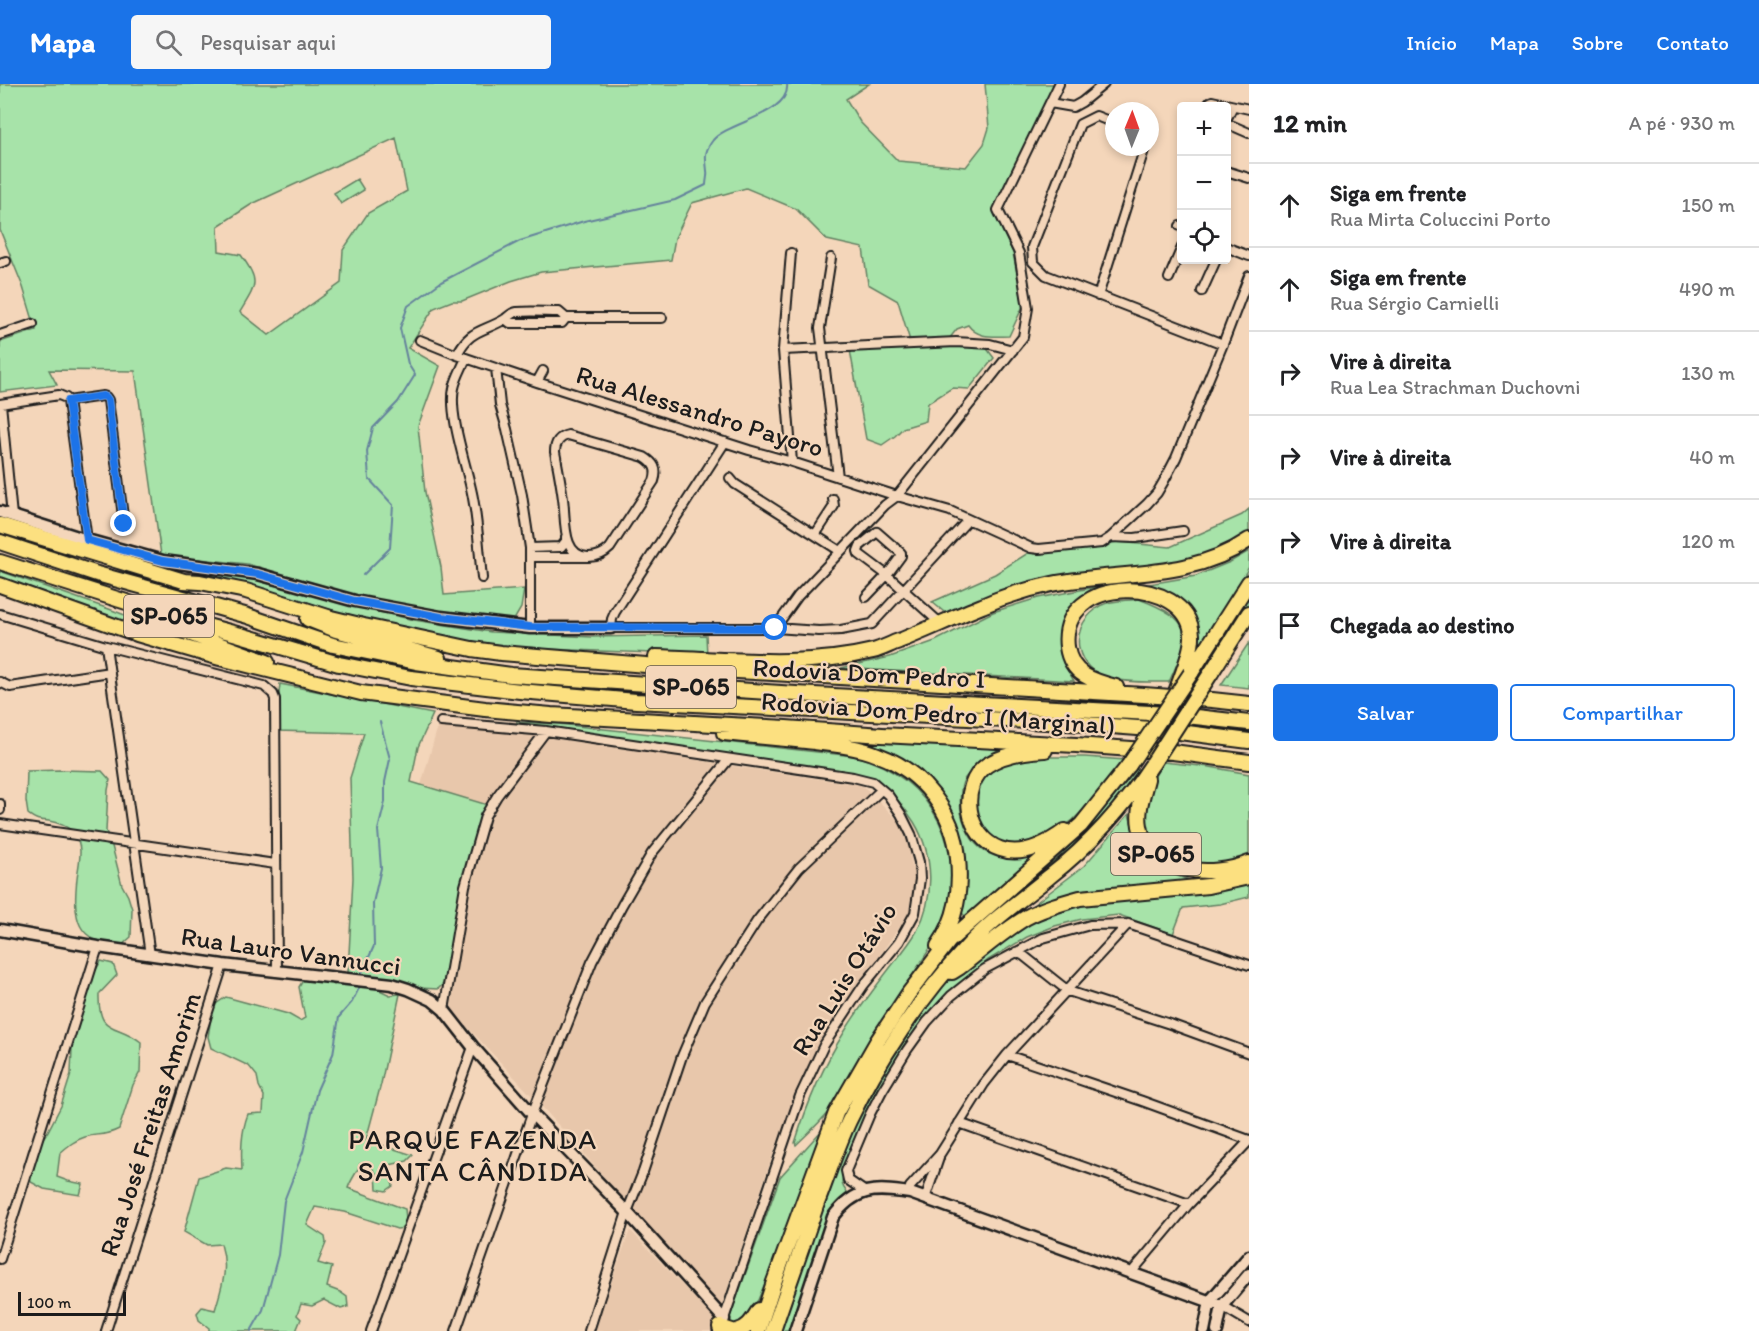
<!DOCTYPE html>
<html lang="pt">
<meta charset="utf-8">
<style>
body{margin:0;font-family:Itim,sans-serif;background:#f6f6f6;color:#202124}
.controls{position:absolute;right:18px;top:18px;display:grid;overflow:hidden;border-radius:6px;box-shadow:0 3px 9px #0003}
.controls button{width:54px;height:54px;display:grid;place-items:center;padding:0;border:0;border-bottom:2px solid #e0e0e0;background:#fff;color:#202124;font:30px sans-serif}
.compass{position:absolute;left:1105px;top:18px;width:54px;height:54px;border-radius:50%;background:#fff;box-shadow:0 3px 9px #0003;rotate:1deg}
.scale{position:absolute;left:18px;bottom:15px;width:108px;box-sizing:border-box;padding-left:6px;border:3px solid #1c1c1c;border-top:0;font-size:16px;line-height:21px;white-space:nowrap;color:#1c1c1c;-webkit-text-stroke:4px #f4d6ba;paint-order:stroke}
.stop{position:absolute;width:18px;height:18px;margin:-14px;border:4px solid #1a73e8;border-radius:50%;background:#fff}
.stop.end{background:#1a73e8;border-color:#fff;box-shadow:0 2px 6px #0008}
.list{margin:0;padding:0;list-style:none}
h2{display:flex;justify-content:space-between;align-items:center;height:78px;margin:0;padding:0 24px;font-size:26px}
h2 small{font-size:20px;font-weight:400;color:#757577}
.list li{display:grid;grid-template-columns:39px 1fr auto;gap:18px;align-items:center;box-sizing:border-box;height:84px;padding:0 24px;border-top:2px solid #e0e0e0}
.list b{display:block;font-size:22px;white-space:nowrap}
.list p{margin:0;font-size:20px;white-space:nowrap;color:#757577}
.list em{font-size:20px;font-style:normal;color:#757577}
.actions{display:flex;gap:12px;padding:18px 24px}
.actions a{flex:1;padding:14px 0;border:2px solid #1a73e8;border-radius:6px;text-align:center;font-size:21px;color:#1a73e8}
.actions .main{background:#1a73e8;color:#fff}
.icon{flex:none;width:33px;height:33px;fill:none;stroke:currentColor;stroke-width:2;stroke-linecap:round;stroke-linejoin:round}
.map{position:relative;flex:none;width:1249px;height:1247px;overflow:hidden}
header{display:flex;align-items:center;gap:36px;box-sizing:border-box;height:84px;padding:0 30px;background:#1a73e8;color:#fff}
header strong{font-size:28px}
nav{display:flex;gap:33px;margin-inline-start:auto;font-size:21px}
.search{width:420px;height:54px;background:#f6f6f6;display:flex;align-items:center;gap:15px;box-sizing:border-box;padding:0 21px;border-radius:6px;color:#757577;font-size:22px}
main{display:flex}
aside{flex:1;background:#fff}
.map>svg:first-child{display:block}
.built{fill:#e8c7ab}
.green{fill:#a7e3a9;stroke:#628062;stroke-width:1.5;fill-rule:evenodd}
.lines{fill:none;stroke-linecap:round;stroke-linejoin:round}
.stream{stroke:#65839c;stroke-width:2}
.street-casing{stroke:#1c1c1c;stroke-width:12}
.secondary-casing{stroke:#1c1c1c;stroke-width:15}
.highway-casing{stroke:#1c1c1c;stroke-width:18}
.street{stroke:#f4d6ba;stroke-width:8}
.secondary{stroke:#f4d6ba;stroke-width:10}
.highway{stroke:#fce080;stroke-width:14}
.highway-bridge-casing{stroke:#1c1c1c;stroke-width:18;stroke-linecap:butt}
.highway-bridge{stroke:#fce080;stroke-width:14}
.route{stroke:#1a73e8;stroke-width:8}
.labels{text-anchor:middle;stroke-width:4.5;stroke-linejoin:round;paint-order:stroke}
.shield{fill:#f4d6ba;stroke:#5d544b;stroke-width:1.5}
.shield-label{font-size:24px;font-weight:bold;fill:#1c1c1c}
.street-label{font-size:26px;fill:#1c1c1c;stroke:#f4d6ba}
.quarter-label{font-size:28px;letter-spacing:1.5px;fill:#1c1c1c;stroke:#f4d6ba}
</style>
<header>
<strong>Mapa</strong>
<div class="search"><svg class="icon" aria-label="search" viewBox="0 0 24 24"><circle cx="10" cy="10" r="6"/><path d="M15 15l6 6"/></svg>Pesquisar aqui</div>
<nav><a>Início</a><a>Mapa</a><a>Sobre</a><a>Contato</a></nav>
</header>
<main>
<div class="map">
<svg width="1249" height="1247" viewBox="0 0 1249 1247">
<rect width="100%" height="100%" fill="#f4d6ba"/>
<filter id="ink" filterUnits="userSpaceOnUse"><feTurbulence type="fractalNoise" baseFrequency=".0167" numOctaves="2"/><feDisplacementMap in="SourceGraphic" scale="12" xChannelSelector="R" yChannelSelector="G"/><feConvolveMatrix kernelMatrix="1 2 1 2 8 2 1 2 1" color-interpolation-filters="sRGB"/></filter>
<g filter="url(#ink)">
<path class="built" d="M438,642L550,651L738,683L861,701L870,708L905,744L914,791L915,811L908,831L864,893L815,969L776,1061L721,1225L545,1026L449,923L472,793L489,735L491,722L421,701Z
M630,1146L715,1236L711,1247H594Z"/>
<path class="green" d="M0,0H869L846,15L860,38L898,77L966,83L984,60L989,44L985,0H1055L995,130L1013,169L1023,222L1009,252C994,252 978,255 968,241L957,245L949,255L910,257L898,217L868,200L863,164L827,156L796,125L746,104L692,119L675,154L671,176L541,188L511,197L462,217H452L434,224L408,264L440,282L418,342L425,408L441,483L444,511L524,505L521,524L514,536L440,528L383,517L348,510L247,480L161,471L135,287L49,286L57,301L0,308V258L36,246L23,203L0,146ZM396,54L407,107L368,129L343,166L341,199L269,251L240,228C257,200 260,198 241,171L219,167L218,142L252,120Z
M357,95L364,106L341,120L334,109Z
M985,262L994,274L969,305L952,304L928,319L926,337L903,344L895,352L882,361L866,355L850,266Z
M1249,425V452L1214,473L1111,488L949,532L932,518L995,490L1028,469L1118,458L1170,463L1242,431Z
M1249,467V483L1228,519L1198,564L1194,534L1177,512L1149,500L1196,492L1230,478Z
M194,484L245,493L333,517L414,536L491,548L592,553L706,551L707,571L546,565L475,560L338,528L265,505L197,488Z
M0,487L109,525L175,550L173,554L83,527L0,496Z
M1096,503L1069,526L1059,550L1063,578L1074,597L841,584L890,573L935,557L993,528L1038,514Z
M1249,508V522L1201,595L1194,590Z
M1139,515C1194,536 1192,548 1169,598C1150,598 1128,599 1109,594C1075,586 1068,546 1095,526C1095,525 1101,521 1102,521C1113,516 1128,517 1139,515Z
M1249,559V604L1221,601L1248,560Z
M280,600L433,630L418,663L411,698L491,722L465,802L443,900L438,905L419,904L404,900L348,889L353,794L350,694L364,649L275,647Z
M516,638L558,640L854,672C934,692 972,770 940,846C933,861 923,875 914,889C900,911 885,932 871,954C856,978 846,1006 828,1028C819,1040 807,1050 796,1061L795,1059C807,1020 823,982 845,947C859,924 876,902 893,880C901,870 910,859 917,847C935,813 934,771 914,738C898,713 880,696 851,688L706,669L554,645Z
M846,656L986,664L1013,663C995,670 988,673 974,686C971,689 965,692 964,696C960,702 960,720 961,728C971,772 1000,782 1042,769L966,833L960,827L956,741L944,715L927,697Z
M1031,673H1085L1125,676L1109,700L1073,736L1052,751L1033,760L1004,762L986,752L975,734V707L984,691L998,680Z
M1163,678L1210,683L1249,690V776L1216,782L1187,780L1163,769L1149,750L1145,728L1151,699Z
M1137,685L1142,687L1087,754L1003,823L887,963L789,1188L786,1182L844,1021L908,921L935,886L965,853L998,822L1058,774L1100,730Z
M61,686L102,687L110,696L108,706L106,747L112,762L122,801L128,812L132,825L131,853L122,861C75,860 73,833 77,794C79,778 84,763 74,749C70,743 56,738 49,737C46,736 43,737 40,736C36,736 31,732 28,730L26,717L27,687Z
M1129,730C1141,777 1147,783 1193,797L1029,824L1084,782Z
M1249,800V813L1220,820L1183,824L1173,850L1119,831L1082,835L1055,842L1027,853L988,876L944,914L908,960L845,1084C842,1095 839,1100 848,1109L839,1116L830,1128L791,1247H777L798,1196L831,1095L850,1044L884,978L938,906L990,863L1037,835L1062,825L1087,819L1192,811Z
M101,877L113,880L117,891L99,910C98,952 116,938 141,958L140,988L133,1001L119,1045C104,1053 99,1049 85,1053C75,1056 68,1062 60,1069L57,1093L68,1097L83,1100L80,1111L44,1105L31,1098L29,1088L30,1073L48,1047L61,1022L71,990L73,939L89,897Z
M305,893L328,896L334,901L338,898L369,901L390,911L400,910L381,1000L366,1056L413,1071L407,1077L389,1081L393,1102L386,1107L377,1105L376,1089L371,1083L360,1080C357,1089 351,1095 348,1104L405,1125L406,1135L404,1144L397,1145L345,1128L315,1123L307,1141L325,1153L326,1159L318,1179L332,1183L327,1203L340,1208L347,1213L348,1223L341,1225L324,1216L312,1222L301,1220L297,1231L301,1235L296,1247H209V1244L199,1236L197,1229L202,1223L215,1226C222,1202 229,1185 221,1160L207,1161L184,1148L199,1093L226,1084L242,1086C241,1067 241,1048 248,1030L263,1029L264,1012L259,1002L257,992L249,982L211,964L208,953L213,922L226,913L288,930L300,937L305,934L299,903Z
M822,1046L818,1063L795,1126L758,1216L744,1237L736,1242L731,1239L730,1233L780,1093Z"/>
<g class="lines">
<path class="stream" d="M363,491L390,464L393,421L369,395L367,367L373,344L398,318L415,291L408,280L400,244L408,222L441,198L520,157L584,137L675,116L706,101C706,96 708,91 707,87C706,74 703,69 713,56C728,38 791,30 787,0
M361,891L374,862L373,819L381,784L378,746L385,718V698L390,675L380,638
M251,1247L263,1226L278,1171L284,1117L303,1068L317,1006L333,970L339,933L352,918L359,904"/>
<g class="street-casing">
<path id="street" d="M1050,19L1073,23L1082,18L1104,0
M1207,22L1210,18L1212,17L1249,25
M1226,36L1233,22
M1114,39L1096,32L1080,40L1032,163L1033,178L1046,191L1223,260
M1226,39L1249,49
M1226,87L1249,94
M1180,142L1182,143
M1226,163L1249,172
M791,169L783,266L792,378
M831,174L820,244L838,393
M0,179L6,177
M1169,194L1182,163
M1202,207L1216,176
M1098,212L1145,63
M505,235L510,239H562L566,234
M0,251L33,240
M420,256L457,271L537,298L749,366L792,378L897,412L950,427L1031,464L1039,465L1102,459L1111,453L1147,420L1157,409L1164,397L1176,374L1223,260L1249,192
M783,266L956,258L990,260L1013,266
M457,271C469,245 484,248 505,235C509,232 511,229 517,228C531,227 545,228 559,228L566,234H662
M466,274C462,284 456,294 454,304C448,332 468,385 473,414C478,440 479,467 482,494
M496,284L500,321L507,345L522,411L530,464V544
M537,298L543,287
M68,317L103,312L106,313L108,316L124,440
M0,320L59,311L66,314L68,317L87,456
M1,320L12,432
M568,351L644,373C654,379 658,385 654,397L610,464C604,470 598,473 589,473C561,474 566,433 563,415C561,399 558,384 555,368C555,359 559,353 568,351Z
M725,358L615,528L612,535L611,544H775L819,547L841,546L872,540L968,436
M730,394L735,400L840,467
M877,448L901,469V472L887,491L859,470L858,467L860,462Z
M815,451L834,422L833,415
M1111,453L1135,454L1183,447
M530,464L561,463L566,457V453
M530,473H583
M866,513L887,491L941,540
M0,530L106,562L264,602L273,610L275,615L277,888
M775,544L798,512L885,421L897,412L1023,253L1028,224L1019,169L998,126L1059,0
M106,562L150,871
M0,598L10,603L110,588
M441,638L546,647L853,693L873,698L888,711L901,730L911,750L919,778L920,795L915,829L899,858L863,902L824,961L800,1012L724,1235
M0,720V726
M0,740L275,780
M1016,868L1024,872L1068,907L1170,940L1249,969
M444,926L465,802L485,732L497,712L546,647
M1007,971L1142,1017L1249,1056
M959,1039L1189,1120
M864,1107L848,1096L846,1087L870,1030L882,1007L907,966L927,938L951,912L985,885L1043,854L1090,841L1128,840L1249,881
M910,1109V1103L940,1070L984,1000L1007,971L1128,840
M925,1115L939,1074
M0,1175L98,863
M1131,1189L1189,1120L1249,1057
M1222,1222L1249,1238
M106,1247L223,881
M371,1247L473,963
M456,1247L532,1030L592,878L622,821L652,769L729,675
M589,1247L627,1128L643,1088L682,972L705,918L757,837L799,784L881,706"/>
</g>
<g class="secondary-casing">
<path id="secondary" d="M0,428L87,456L163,477L258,490L355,517L441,533L530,544H611
M0,846L98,863L223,881L392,900L408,905L432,916L444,926L473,963L532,1030L627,1128L724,1235L719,1247
M795,1247L833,1133C856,1103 874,1104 910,1109L1222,1222
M1204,1247L1210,1217L1249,1172
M1217,1247L1222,1222L1249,1190"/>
</g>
<g class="highway-casing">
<path id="highway" d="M0,441L184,497L200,498L246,507L331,534L364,542L472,565L501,569L670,583L1144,611L1212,616L1249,620
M0,458L97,490L248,532L333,561L416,578L511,591L796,610L1169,630L1249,639
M0,478L177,534L237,550L339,580L411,594L520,607L636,617L1085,640L1164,646L1249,657
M0,501L137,550L220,574L361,609L485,625L551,631L786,644L882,651L1076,661L1173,668L1249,678
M142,532L267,578
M308,535L336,546L439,574
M656,573C728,575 803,584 873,567C882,565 890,560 899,557C927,546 954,533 982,522C1005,512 1028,505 1052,500C1120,486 1188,497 1249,456
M1191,589L1249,498
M1211,589L1249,529
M1116,603C1093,597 1071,591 1067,563C1058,488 1189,491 1192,551C1193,566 1181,593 1176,608
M724,649C751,652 779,654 806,657C830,660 856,662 878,671C922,687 954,728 958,774C961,806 957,835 938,862
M1045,666C1026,667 1004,670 987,681C958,702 966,753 1000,765C1022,773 1047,760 1065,747
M1147,695C1143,711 1137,726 1140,742C1147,791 1213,794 1249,779
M952,888L960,883C982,866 1003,847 1027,833C1044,824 1062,819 1080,814L1208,802L1249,793
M720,1243L732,1247
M737,1247C749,1244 753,1235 759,1226
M758,1247L774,1198L836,1029L878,956L909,909L949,857L1081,741L1129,681
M773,1247C787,1205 802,1164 816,1122C827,1094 836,1065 849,1037C878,976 920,914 966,864C990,837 1021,816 1049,793C1090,761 1124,723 1153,679"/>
</g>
<use href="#street" class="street"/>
<use href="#secondary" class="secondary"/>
<use href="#highway" class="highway"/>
<g class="highway-bridge-casing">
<path id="highway-bridge" d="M1153,679L1211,589
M1129,681L1191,589"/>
</g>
<use href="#highway-bridge" class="highway-bridge"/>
</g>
</g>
<g class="lines" filter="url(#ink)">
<path class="route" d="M124,440L108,316L106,313L103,312L68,317L87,456L163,477L258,490L355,517L441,533L530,543L775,544"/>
</g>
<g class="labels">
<g class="shield">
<rect x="124" y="511" width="90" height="42" rx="4.5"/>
<rect x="646" y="582" width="90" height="42" rx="4.5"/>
<rect x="1111" y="749" width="90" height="42" rx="4.5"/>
</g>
<g class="shield-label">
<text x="169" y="540">SP-065</text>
<text x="691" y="611">SP-065</text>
<text x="1156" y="778">SP-065</text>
</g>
<g class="street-label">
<text transform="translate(700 327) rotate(17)" y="9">Rua Alessandro Payoro</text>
<text transform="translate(869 589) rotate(3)" y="9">Rodovia Dom Pedro I</text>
<text transform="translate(938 629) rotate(4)" y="9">Rodovia Dom Pedro I (Marginal)</text>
<text transform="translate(291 867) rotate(8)" y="9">Rua Lauro Vannucci</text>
<text transform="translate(844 895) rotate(-58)" y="9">Rua Luis Otávio</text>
<text transform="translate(150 1040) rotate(-72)" y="9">Rua José Freitas Amorim</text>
</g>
<g class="quarter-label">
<text x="473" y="1065">PARQUE FAZENDA<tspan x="473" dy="32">SANTA CÂNDIDA</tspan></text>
</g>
</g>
</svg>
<div class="controls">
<button>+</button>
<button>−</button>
<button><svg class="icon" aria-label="locate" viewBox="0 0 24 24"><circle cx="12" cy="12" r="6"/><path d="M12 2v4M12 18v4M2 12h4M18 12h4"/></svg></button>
</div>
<svg class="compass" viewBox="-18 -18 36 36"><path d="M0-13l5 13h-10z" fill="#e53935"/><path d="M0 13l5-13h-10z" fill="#757577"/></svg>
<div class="scale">100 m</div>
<div class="stop" style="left:775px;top:544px"></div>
<div class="stop end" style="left:124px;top:440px"></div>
</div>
<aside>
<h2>12 min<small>A pé · 930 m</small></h2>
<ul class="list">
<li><svg class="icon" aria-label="ahead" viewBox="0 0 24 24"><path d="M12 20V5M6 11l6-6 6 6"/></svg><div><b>Siga em frente</b><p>Rua Mirta Coluccini Porto</p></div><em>150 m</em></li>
<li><svg class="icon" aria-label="ahead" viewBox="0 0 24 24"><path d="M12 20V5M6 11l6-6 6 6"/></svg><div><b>Siga em frente</b><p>Rua Sérgio Carnielli</p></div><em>490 m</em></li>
<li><svg class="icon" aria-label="right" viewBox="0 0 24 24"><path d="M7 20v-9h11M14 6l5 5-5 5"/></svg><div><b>Vire à direita</b><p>Rua Lea Strachman Duchovni</p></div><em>130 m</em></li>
<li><svg class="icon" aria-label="right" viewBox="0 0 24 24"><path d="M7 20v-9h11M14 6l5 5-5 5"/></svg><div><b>Vire à direita</b></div><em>40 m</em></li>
<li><svg class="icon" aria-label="right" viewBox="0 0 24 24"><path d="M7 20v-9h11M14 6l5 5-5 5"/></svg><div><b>Vire à direita</b></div><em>120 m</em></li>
<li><svg class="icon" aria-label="arrive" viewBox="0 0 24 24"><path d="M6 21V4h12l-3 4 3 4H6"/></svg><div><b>Chegada ao destino</b></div></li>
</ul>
<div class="actions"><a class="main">Salvar</a><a>Compartilhar</a></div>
</aside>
</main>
